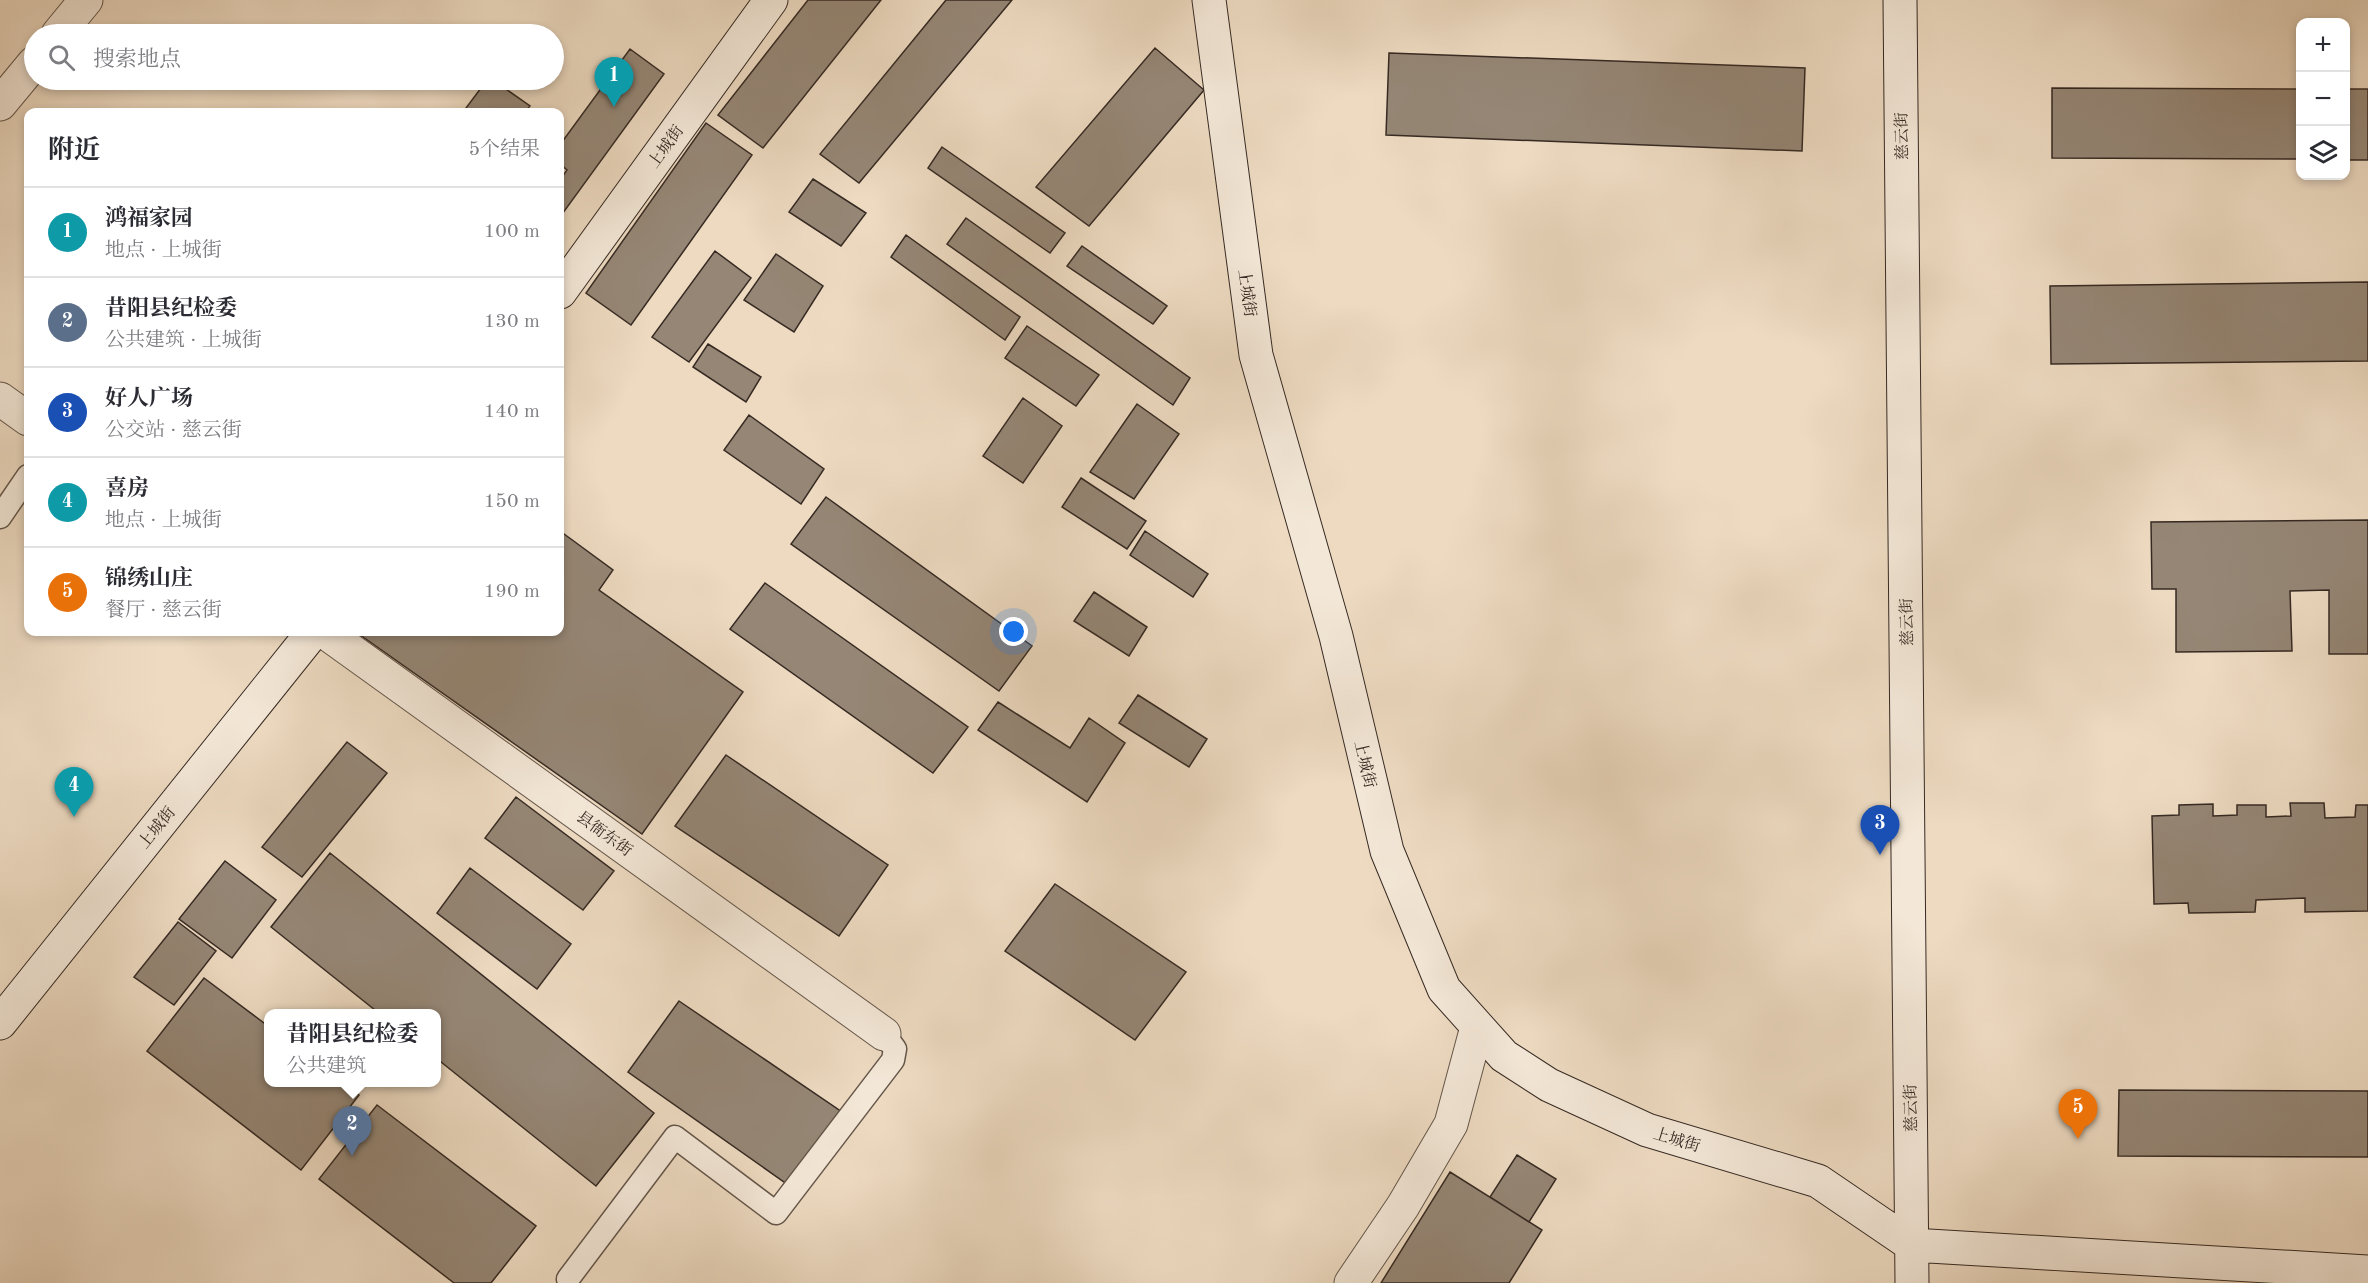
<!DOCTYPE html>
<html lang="zh">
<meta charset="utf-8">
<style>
body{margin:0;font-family:"Old Standard TT","Noto Serif SC",serif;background:#f2f2f3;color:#2b2b33}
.controls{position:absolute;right:18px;top:18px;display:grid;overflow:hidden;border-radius:12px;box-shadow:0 3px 9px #0003}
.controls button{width:54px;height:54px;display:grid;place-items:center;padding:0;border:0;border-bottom:2px solid #e1e1e2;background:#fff;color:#2b2b33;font:30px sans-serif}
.you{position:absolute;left:1014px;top:632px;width:21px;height:21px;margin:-15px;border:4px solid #fff;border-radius:50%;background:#1a73e8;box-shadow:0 0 0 9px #1a73e833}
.badge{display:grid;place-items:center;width:39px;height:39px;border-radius:50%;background:#db2777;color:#fff;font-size:20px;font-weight:700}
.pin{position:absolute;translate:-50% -50px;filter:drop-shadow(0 2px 3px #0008)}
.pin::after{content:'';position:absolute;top:32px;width:21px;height:18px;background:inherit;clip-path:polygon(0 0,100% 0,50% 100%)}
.popup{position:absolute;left:264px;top:1009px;width:177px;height:78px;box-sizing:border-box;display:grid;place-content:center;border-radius:12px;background:#fff;filter:drop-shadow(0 2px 4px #0005);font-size:20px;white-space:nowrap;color:#7c7c81}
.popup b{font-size:22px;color:#2b2b33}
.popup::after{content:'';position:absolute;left:50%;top:100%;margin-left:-12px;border:12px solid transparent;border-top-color:#fff}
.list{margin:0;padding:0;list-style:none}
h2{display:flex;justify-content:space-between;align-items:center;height:78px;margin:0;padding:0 24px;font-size:26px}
h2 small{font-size:20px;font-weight:400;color:#7c7c81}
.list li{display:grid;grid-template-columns:39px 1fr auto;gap:18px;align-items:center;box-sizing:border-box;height:90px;padding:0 24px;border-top:2px solid #e1e1e2}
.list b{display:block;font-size:22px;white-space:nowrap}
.list p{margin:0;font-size:20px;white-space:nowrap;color:#7c7c81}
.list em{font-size:20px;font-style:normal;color:#7c7c81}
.icon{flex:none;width:33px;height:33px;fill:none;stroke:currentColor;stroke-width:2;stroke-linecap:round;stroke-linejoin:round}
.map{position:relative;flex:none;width:2368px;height:1283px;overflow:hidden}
.search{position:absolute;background:#fff;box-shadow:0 3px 9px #0003;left:24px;top:24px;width:540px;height:66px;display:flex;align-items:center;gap:15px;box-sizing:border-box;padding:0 21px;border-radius:33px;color:#7c7c81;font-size:22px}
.panel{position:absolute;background:#fff;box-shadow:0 3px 9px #0003;left:24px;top:108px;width:540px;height:528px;border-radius:12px}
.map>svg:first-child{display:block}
.building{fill:#958675;stroke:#362a23;stroke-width:1.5}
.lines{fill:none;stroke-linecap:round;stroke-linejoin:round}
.service-casing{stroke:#64564a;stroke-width:25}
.minor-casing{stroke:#64564a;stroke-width:35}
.secondary-casing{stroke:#362a23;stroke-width:35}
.service{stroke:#f3e7d7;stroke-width:22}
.minor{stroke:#f3e7d7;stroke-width:33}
.secondary{stroke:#f3e7d7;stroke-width:33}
.labels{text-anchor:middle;stroke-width:5;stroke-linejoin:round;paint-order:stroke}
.street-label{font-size:16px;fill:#362a23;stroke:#f3e7d7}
</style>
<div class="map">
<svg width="2368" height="1283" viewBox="0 0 2368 1283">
<rect width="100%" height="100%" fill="#eddac1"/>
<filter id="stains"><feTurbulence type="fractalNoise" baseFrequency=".00333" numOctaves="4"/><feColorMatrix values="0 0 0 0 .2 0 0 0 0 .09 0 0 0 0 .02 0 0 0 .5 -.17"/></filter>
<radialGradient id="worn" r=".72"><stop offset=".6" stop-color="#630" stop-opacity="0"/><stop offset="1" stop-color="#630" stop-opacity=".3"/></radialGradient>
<path class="building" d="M808,0H881L763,148L718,115Z
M946,0H1012L859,183L820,154Z
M1155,48L1204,90L1089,226L1036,187Z
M630,49L664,74L560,217V180L567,170L560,164V141L562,142Z
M1389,53L1805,68L1802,151L1386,135Z
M487,80H493L530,106L525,112H463Z
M2052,88L2300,89V159L2052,158Z
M2346,89H2368V160H2346Z
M706,123L752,155L631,325L586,293Z
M942,147L1065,233L1050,253L928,168Z
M813,179L866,213L841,246L789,212Z
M966,218L1190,378L1173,405L947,244Z
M906,235L1020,317L1005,340L891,257Z
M1082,246L1167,306L1153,324L1067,266Z
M715,251L751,278L689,362L652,337Z
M776,254L823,286L794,332L744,300Z
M2368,282V361L2051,364L2050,286Z
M1027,326L1099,375L1076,406L1005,358Z
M708,344L761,377L746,402L693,367Z
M1023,398L1062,426L1023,483L983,456Z
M1137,404L1179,434L1134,499L1090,472Z
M749,415L824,469L801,504L724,450Z
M1081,478L1146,521L1127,549L1062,507Z
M826,497L1032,646L999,691L791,544Z
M2368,520V654H2329V590L2290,591L2292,651L2176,652V589H2152L2151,522Z
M560,531L613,570L599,590L743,692L642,834L356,632H560Z
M1145,531L1208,574L1193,597L1130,555Z
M765,583L968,727L933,773L730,629Z
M1094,592L1147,627L1129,656L1074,621Z
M1138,695L1207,739L1189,767L1119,723Z
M998,702L1070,748L1089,718L1125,743L1087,802L978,730Z
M347,742L387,773L302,877L262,847Z
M726,755L888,865L839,936L675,826Z
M516,797L614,871L583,910L485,838Z
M2290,803H2324L2325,818L2355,817L2356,805H2368V911L2305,912V898L2256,900L2255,912L2189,913L2188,903L2154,904L2152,816L2179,815V805L2213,804V816L2237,815V805H2266V817L2291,816Z
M330,853L654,1113L596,1186L436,1058V1014H380L271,927Z
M225,861L276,900L232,958L179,919Z
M470,868L571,944L537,989L437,913Z
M1055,884L1186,972L1135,1040L1005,951Z
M178,922L216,951L174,1005L134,977Z
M204,978L268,1026V1082H343L359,1095L301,1170L147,1051Z
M679,1001L842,1112L791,1187L628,1072Z
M2119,1090L2368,1091V1157L2118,1156Z
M377,1105L536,1226L491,1283H454L319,1179Z
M1517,1155L1556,1179L1529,1222L1490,1197Z
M1450,1172L1542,1230L1509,1283H1381Z"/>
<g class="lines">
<g class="service-casing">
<path id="service" d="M0,517L28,476
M568,1279L675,1137L776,1213L893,1060L895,1049L884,1034"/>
</g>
<g class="minor-casing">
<path id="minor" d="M58,34L86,0
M0,104L34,63
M0,399L28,419
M325,632L884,1034
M1351,1283L1403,1206L1451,1124L1477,1027"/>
</g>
<g class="secondary-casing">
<path id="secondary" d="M1209,0L1256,355L1336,636L1387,851L1444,989L1504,1056L1549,1085L1647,1130L1818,1181L1912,1245
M1900,0L1912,1283
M560,292L771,0
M0,1023L313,632
M1912,1245L2368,1272"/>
</g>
<use href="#service" class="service"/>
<use href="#minor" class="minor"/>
<use href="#secondary" class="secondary"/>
</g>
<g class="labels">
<g class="street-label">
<text transform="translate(1901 136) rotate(-91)" y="6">慈云街</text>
<text transform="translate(665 146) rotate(-54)" y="6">上城街</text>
<text transform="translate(1248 293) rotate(82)" y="6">上城街</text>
<text transform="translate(1906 622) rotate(-91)" y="6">慈云街</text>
<text transform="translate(1366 764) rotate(77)" y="6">上城街</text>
<text transform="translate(156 827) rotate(-51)" y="6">上城街</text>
<text transform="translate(605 833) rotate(36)" y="6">县衙东街</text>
<text transform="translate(1910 1108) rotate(-91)" y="6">慈云街</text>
<text transform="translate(1677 1139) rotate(17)" y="6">上城街</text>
</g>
</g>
<rect width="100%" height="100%" filter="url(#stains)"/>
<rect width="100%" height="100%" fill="url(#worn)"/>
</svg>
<div class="controls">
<button>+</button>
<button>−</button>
<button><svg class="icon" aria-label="layers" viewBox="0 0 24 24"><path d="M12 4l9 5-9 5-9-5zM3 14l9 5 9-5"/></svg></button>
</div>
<div class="you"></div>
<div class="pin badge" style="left:614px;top:107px;background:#0f9aa8">1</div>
<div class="pin badge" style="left:352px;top:1156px;background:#5c6f8a">2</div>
<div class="popup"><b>昔阳县纪检委</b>公共建筑</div>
<div class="pin badge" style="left:1880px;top:855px;background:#1a4fb4">3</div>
<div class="pin badge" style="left:74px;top:817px;background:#0f9aa8">4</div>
<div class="pin badge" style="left:2078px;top:1139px;background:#e8710a">5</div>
<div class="search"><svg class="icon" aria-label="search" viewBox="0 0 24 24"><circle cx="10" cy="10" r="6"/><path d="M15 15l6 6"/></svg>搜索地点</div>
<section class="panel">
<h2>附近<small>5个结果</small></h2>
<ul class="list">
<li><span class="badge" style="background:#0f9aa8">1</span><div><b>鸿福家园</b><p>地点 · 上城街</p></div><em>100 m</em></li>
<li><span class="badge" style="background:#5c6f8a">2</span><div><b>昔阳县纪检委</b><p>公共建筑 · 上城街</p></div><em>130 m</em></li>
<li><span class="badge" style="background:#1a4fb4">3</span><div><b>好人广场</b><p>公交站 · 慈云街</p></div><em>140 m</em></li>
<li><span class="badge" style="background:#0f9aa8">4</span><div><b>喜房</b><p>地点 · 上城街</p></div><em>150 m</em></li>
<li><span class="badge" style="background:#e8710a">5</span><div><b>锦绣山庄</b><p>餐厅 · 慈云街</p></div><em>190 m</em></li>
</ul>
</section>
</div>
